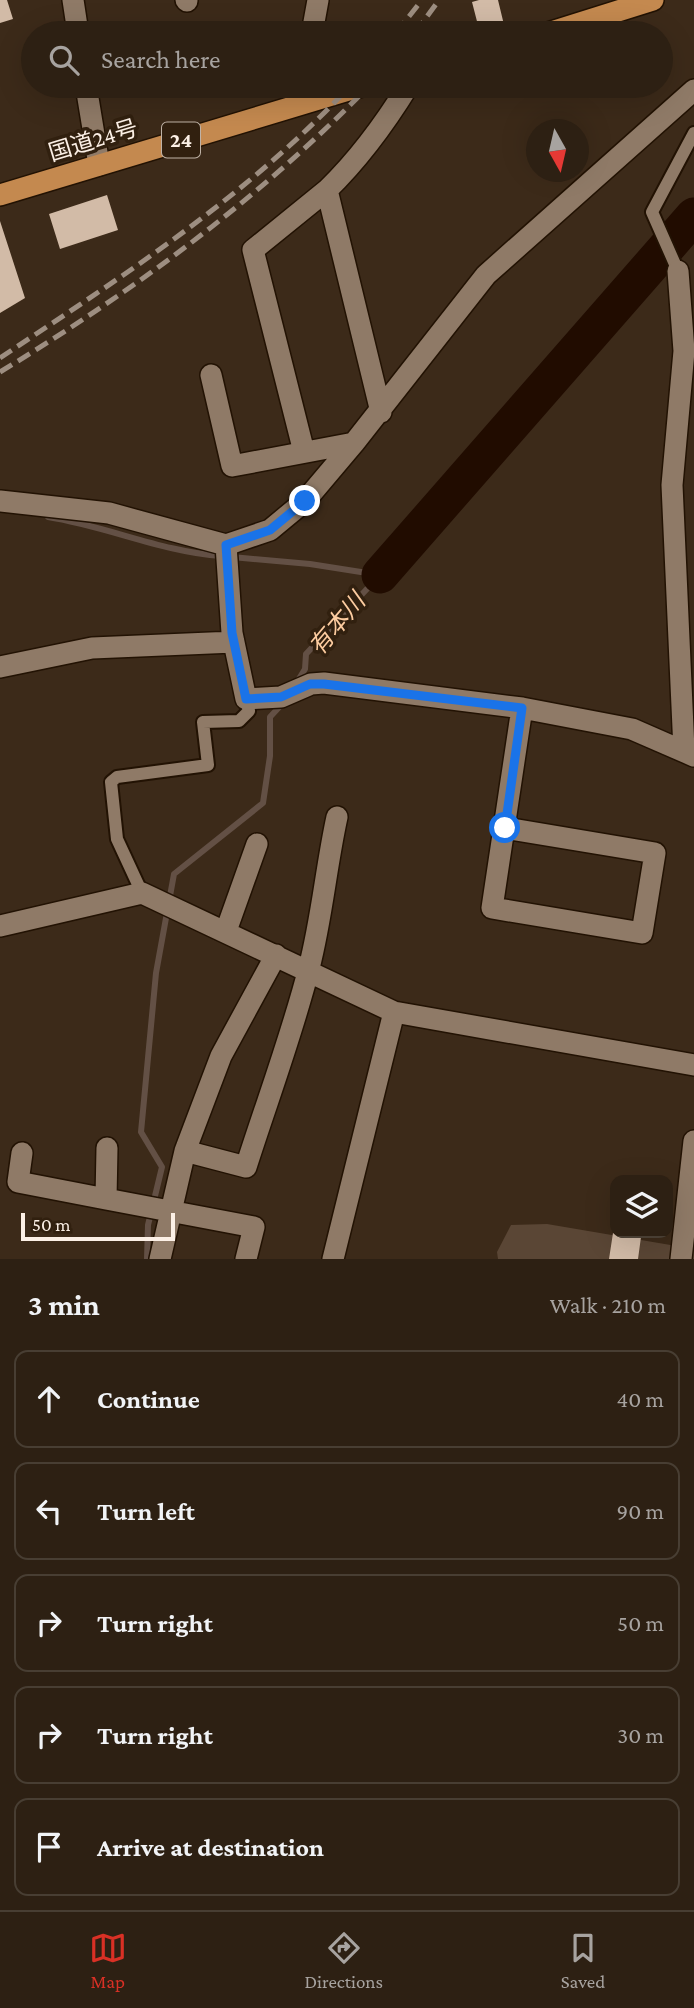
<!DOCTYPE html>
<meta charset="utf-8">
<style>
body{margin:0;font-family:"Crimson Pro","Noto Sans JP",serif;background:#392d21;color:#f1f3f6}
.controls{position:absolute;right:21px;bottom:21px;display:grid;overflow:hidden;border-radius:14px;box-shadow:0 7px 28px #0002}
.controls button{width:63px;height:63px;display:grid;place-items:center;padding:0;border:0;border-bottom:2px solid #483e33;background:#2d2013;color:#f1f3f6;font:35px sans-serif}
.compass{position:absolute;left:526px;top:119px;width:63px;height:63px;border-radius:50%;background:#2d2013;box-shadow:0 7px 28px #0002;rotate:172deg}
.scale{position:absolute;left:21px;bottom:18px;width:154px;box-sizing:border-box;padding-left:7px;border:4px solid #fcf0e6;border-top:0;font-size:19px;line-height:24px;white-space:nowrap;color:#fcf0e6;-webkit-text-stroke:5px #31200f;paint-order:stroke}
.stop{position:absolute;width:21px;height:21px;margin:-16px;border:5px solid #1a73e8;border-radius:50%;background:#fff}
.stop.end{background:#1a73e8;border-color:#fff;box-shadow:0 2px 7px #0008}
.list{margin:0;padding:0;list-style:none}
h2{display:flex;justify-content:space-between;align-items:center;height:91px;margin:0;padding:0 28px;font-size:30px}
h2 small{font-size:23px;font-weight:400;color:#a7a3a0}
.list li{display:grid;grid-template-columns:46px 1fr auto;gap:21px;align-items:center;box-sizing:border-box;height:98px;margin:0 14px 14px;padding:0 14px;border:2px solid #483e33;border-radius:14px}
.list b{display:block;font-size:26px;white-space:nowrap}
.list em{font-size:23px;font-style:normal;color:#a7a3a0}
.icon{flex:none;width:38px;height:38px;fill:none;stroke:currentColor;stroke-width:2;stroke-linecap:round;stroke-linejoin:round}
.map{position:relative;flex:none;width:694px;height:1259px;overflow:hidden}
.search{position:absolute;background:#2d2013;box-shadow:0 7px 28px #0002;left:21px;right:21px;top:21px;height:77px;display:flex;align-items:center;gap:18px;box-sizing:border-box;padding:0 24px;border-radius:38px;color:#a7a3a0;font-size:26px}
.sheet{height:651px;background:#2d2013}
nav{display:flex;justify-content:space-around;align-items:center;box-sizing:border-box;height:98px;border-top:2px solid #483e33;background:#2d2013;font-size:19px;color:#a7a3a0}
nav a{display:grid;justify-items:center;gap:4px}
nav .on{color:#d93025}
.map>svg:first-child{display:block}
.green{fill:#5a4635}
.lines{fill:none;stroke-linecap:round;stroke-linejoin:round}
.stream{stroke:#635045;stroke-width:6}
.river{stroke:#210c00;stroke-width:37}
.building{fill:#d2bba7}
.service-casing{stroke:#221203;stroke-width:16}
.minor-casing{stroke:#221203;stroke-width:24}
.trunk-casing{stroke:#221203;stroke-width:24}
.service{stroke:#8f7a67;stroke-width:12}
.minor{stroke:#8f7a67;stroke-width:21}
.trunk{stroke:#c4894f;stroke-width:21}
.rail{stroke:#9d8e81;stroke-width:5;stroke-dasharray:14 7;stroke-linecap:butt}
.route{stroke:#1a73e8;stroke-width:9}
.labels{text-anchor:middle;stroke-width:7;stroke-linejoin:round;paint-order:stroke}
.shield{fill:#31200f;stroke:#bfb2a6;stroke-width:2}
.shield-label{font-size:21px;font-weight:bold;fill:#fcf0e6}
.street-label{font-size:23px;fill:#fcf0e6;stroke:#31200f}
.water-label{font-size:24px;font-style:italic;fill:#fdcca0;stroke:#31200f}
</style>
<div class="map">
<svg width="694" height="1259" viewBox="0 0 694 1259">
<rect width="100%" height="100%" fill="#3c2a19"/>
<path class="green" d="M547,1224L694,1249V1259H498L497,1252L511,1225Z"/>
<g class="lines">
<path class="stream" d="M48,517C106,526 163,552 221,556
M232,557L310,564L380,575
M297,682L305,669L306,654L380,575
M147,1259L148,1225L162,1167L141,1132L156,973L174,874L263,803L270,756V717L283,703"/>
<path class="river" d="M380,575L694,216"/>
</g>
<path class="building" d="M0,0H7L13,19L0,23Z
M479,0H498L505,29L480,33L472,2Z
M107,195L118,230L60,249L49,214Z
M0,221L25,298L0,313Z
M613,1233L641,1237L638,1259H609Z"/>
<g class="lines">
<g class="service-casing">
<path id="service" d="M678,271L652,212L694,133
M142,893L117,839L111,782L117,777L208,765L203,722L239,721L249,711L246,699"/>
</g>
<g class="minor-casing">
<path id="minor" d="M73,0L78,33
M186,0L187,1
M312,33L318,0
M86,86L99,165
M678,271L684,351L672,485L684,750
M211,375L232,466L354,443
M381,412L327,190C360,158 384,125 408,86
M304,452L253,250L327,190
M0,501L109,513L226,545L270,530L305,501L354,443L486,275L694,90
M226,545L232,633L246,699L281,697L311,684L324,683L522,708L632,729L694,756
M0,667L92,648L234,642
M505,828L655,853L642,933L492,908L522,708
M0,926L142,893L394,1012L694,1065
M226,931L257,844
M107,1148L106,1199L254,1227L246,1259
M185,1151L246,1167C267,1101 292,1035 309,968C322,918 326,867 337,817
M22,1153L18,1182L106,1199
M160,1259L185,1151L221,1056L276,955
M333,1259L394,1012
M681,1259L694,1141"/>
</g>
<g class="trunk-casing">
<path id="trunk" d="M548,33L653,0
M0,195L362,86"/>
</g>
<use href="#service" class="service"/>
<use href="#minor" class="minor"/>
<use href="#trunk" class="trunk"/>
<path class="rail" d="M396,33L422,0
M415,33L439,0
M0,358C123,276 249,195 350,86
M0,372C135,290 259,199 369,86"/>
</g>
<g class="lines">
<path class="route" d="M305,501L270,530L226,545L232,633L246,699L281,697L310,684H324L522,708L505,828"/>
</g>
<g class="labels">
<rect class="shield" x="162" y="122.5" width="38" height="35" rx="5"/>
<g class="shield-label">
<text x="181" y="147">24</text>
</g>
<g class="street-label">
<text transform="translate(93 140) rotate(-17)" y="8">国道24号</text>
</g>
<g class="water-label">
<text transform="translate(337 624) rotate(-50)" y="8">有本川</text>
</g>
</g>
</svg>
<div class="controls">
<button><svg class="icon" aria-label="layers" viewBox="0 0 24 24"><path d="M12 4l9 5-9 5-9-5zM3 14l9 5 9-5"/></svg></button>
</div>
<svg class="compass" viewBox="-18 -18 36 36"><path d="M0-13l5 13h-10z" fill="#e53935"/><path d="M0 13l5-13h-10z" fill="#a7a3a0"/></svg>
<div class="scale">50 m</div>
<div class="stop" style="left:505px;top:828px"></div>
<div class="stop end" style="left:305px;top:501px"></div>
<div class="search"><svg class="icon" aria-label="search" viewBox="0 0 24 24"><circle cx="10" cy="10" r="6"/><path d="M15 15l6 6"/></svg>Search here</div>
</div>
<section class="sheet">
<h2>3 min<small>Walk · 210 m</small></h2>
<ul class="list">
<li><svg class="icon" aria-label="ahead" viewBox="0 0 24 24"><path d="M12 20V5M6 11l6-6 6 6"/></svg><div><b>Continue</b></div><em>40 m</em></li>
<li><svg class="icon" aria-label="left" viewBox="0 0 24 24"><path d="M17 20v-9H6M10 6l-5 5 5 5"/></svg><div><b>Turn left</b></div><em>90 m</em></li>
<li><svg class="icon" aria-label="right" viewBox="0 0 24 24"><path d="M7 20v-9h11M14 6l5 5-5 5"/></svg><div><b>Turn right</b></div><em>50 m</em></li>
<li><svg class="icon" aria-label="right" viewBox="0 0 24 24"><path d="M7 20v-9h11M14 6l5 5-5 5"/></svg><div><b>Turn right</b></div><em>30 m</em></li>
<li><svg class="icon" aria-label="arrive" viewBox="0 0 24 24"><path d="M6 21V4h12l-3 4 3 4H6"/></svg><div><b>Arrive at destination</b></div></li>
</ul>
</section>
<nav>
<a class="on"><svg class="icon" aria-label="map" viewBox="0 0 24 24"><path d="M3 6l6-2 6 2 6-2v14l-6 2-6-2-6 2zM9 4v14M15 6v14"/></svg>Map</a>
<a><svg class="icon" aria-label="directions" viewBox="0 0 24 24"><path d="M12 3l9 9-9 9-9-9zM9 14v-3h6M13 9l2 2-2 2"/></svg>Directions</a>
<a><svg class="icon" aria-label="saved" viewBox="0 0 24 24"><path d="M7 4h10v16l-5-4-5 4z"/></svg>Saved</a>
</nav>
